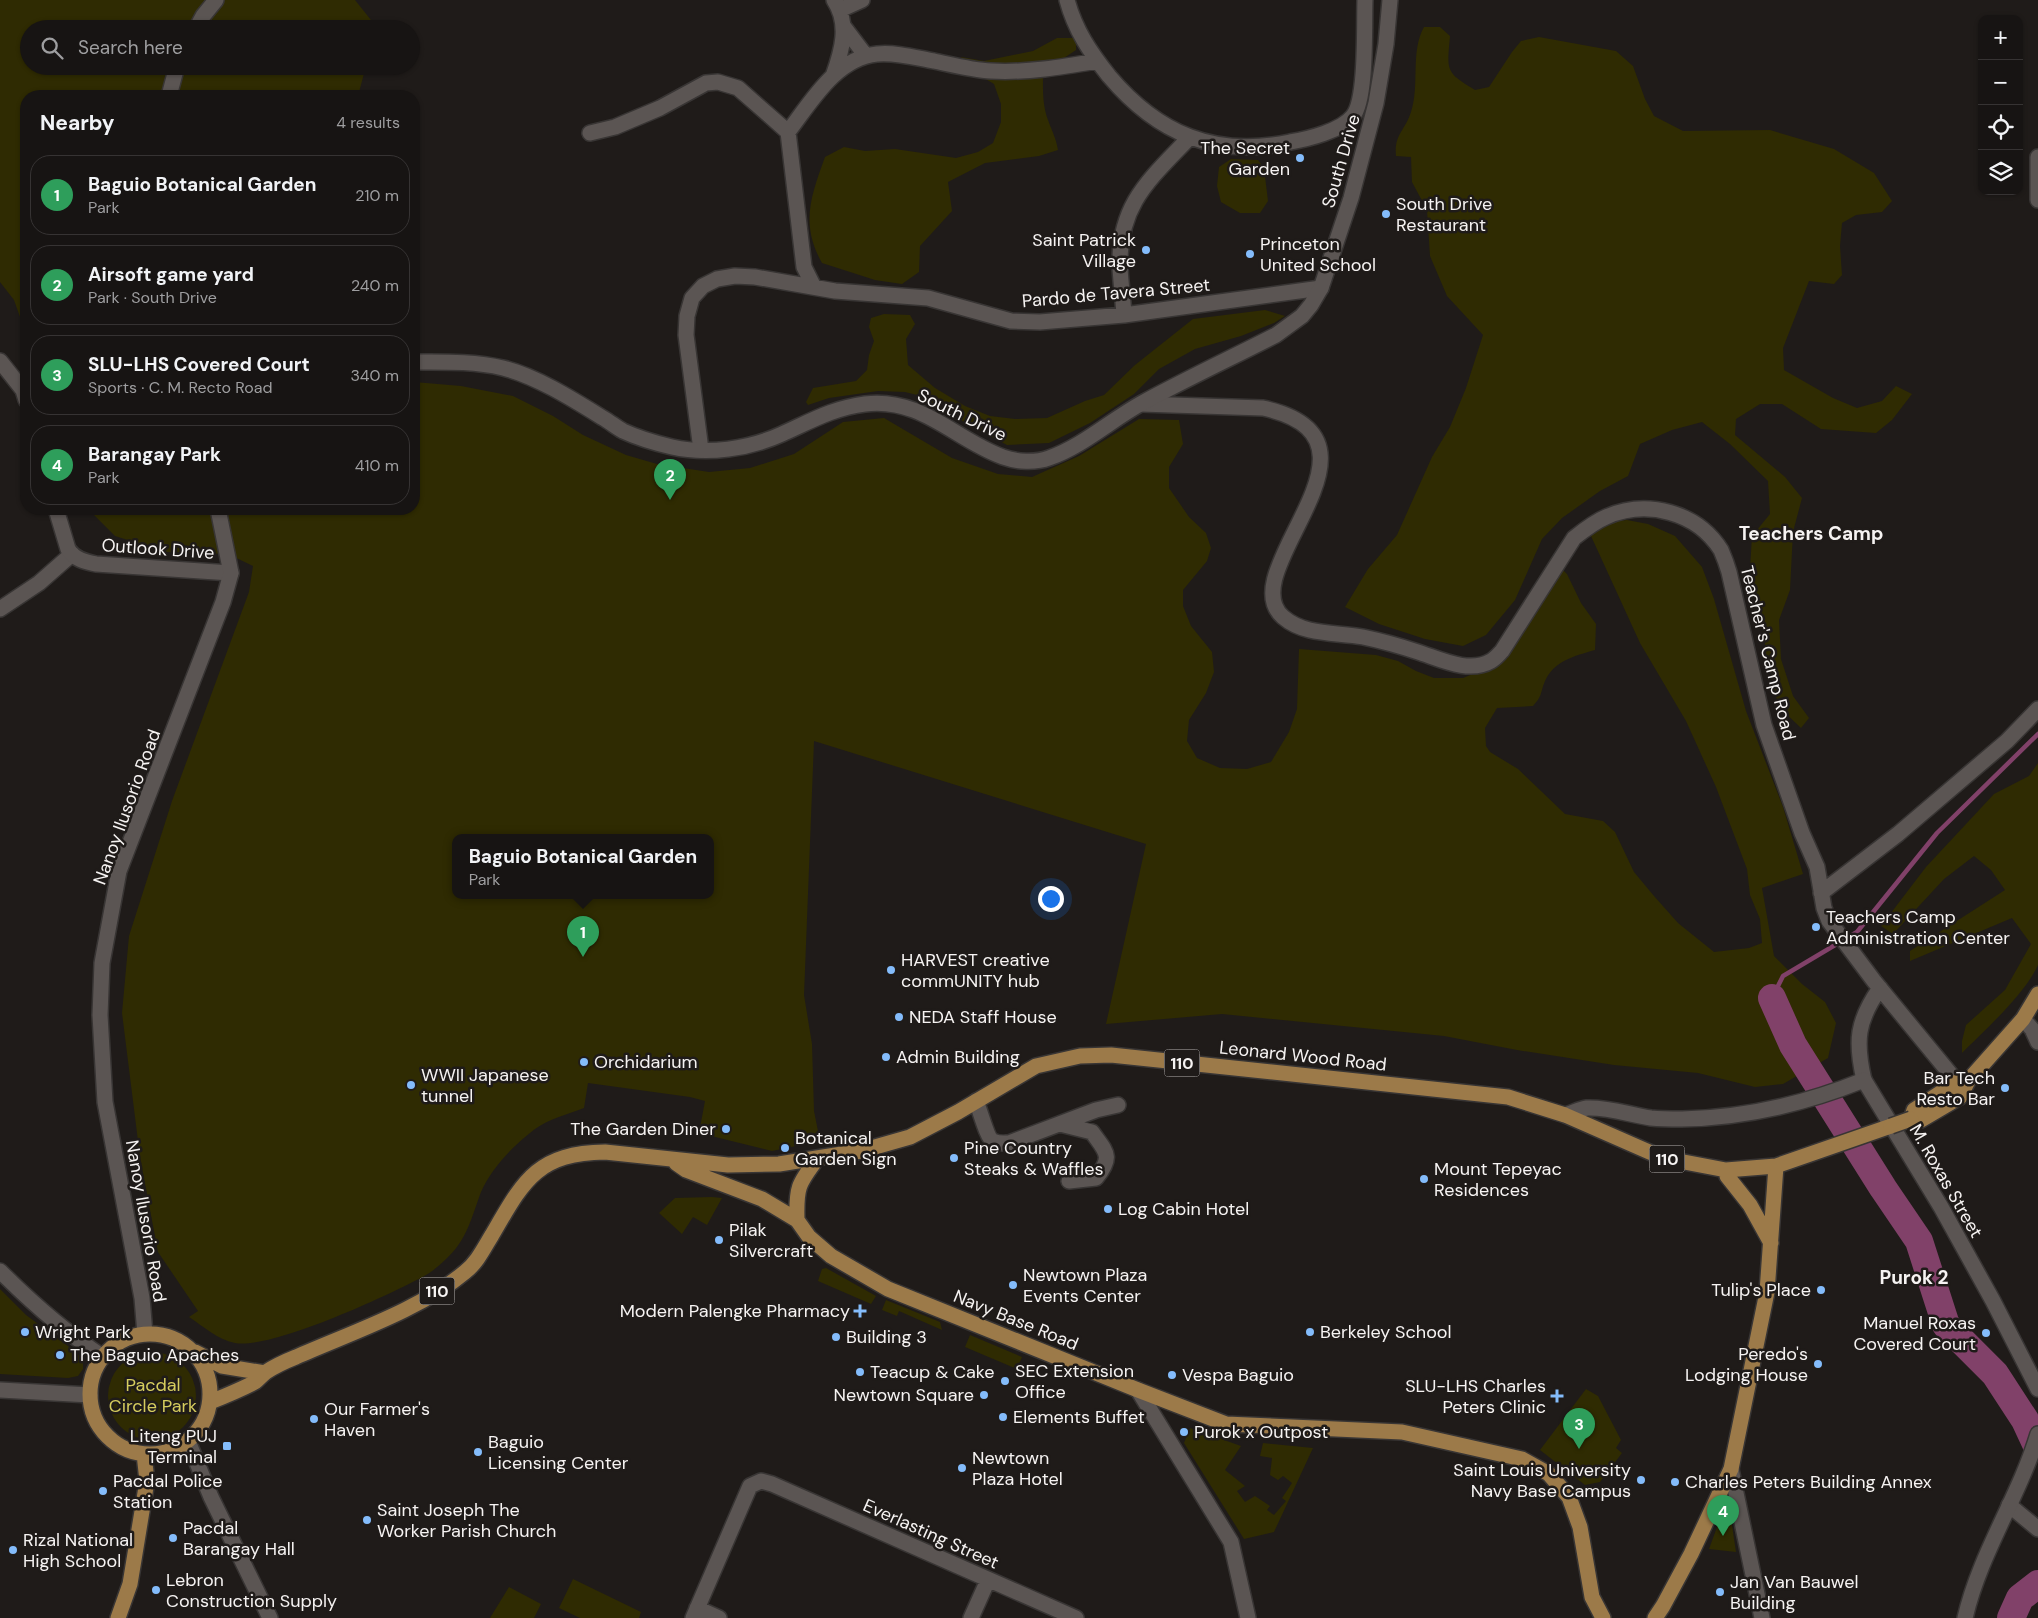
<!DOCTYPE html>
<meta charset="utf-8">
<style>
body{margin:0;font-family:"DM Sans",sans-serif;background:#242121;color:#f1f3f6}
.controls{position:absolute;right:15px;top:15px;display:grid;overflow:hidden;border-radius:10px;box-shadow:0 1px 4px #0004}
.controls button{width:45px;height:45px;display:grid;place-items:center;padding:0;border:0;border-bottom:1px solid #363333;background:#171413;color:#f1f3f6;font:25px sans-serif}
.you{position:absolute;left:1050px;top:898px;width:18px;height:18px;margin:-12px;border:4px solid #fff;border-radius:50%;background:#1a73e8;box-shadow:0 0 0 8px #1a73e833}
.badge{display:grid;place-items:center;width:32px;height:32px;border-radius:50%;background:#0b8043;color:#fff;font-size:16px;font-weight:700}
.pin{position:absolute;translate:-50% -41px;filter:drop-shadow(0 1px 2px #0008)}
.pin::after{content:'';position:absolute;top:26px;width:18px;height:15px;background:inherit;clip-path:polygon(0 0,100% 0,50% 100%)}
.popup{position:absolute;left:452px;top:834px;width:262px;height:65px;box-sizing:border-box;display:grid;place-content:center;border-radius:10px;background:#171413;filter:drop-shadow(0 1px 4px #0005);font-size:16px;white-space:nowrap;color:#9e9ea0}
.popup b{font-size:19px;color:#f1f3f6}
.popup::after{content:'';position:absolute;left:50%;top:100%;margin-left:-10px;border:10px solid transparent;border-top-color:#171413}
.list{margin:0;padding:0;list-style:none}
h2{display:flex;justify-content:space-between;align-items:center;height:65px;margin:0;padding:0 20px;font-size:21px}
h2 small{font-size:16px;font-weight:400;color:#9e9ea0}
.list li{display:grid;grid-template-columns:32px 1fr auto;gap:15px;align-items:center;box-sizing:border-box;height:80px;margin:0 10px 10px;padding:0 10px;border:1px solid #363333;border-radius:20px}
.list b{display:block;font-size:19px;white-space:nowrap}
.list p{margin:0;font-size:16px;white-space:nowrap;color:#9e9ea0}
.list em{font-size:16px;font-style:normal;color:#9e9ea0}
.icon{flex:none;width:28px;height:28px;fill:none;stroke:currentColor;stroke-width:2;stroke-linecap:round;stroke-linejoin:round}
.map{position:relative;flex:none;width:2038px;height:1618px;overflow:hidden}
.search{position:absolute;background:#171413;box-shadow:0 1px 4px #0004;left:20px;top:20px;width:400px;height:55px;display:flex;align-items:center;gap:12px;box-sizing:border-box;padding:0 18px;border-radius:28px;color:#9e9ea0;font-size:19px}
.panel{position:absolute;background:#171413;box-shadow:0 1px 4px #0004;left:20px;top:90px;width:400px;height:425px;border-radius:20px}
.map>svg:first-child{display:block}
.green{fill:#2f2b02;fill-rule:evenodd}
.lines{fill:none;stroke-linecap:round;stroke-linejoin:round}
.stream{stroke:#814169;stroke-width:4.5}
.river{stroke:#814169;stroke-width:28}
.minor-casing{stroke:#383534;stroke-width:18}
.tertiary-casing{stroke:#383534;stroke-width:18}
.secondary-casing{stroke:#383534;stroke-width:18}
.primary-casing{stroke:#383534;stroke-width:18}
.minor{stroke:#5b5553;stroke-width:15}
.tertiary{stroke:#5b5553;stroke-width:15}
.secondary{stroke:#5b5553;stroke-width:15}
.primary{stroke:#9c7a49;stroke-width:15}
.primary-bridge-casing{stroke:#383534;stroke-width:18;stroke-linecap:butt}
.primary-bridge{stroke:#9c7a49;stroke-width:15}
.poi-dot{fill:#84bcfb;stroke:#1f1b19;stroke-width:2}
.labels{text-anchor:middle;stroke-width:5;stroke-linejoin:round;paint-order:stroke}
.shield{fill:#1f1b19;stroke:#b6b2b1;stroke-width:1}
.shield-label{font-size:16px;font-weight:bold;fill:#f6f3f2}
.poi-label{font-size:18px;fill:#f6f3f2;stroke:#1f1b19;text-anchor:start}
.street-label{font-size:18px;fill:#f6f3f2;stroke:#1f1b19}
.park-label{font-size:18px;fill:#d6cd5e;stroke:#1f1b19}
.neighbourhood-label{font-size:19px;font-weight:bold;fill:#f6f3f2;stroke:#1f1b19}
</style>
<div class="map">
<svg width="2038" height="1618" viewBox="0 0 2038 1618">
<rect width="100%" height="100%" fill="#1f1b19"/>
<path class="green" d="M0,0H355L371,20L370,29H29V66H366L358,96H26V334L14,300L0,282Z
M1424,27H1440L1450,36C1447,71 1445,72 1475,90L1489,87L1512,52L1521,41L1539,37L1616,51L1633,66L1645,99L1654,116L1683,131L1770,130L1834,149L1874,173L1892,201L1882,212L1856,215L1842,223L1840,246L1842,275L1834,284L1809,281L1783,348L1784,370L1833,398L1857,408L1882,401L1896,386L1912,394L1892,420L1876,433L1821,429L1782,404H1760L1736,419L1735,435L1785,477L1802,498L1793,532L1790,590L1779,620L1781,659L1793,696L1809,718L1801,728L1781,709L1769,680L1765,644L1750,569L1752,536L1770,514L1768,481L1730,444L1702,422L1672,430L1640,444L1628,476L1600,491L1562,518L1542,539L1515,600L1486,635L1463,646L1425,639L1379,624L1345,607L1368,569L1397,535L1432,457L1450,427L1466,388L1483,335L1447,296L1430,256L1427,210L1412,182L1411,157L1396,156C1394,134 1405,131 1411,112C1420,85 1410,52 1424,27Z
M1057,38H1076V50L1043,72C1043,88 1042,104 1048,120C1052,131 1056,138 1058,150L1039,156L985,163L948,182L952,211L920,246L919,272L902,284L875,280L822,263C800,224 811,196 825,157L844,147L865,151L895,149L956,158L978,152L993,143L1001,122V104L994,84L972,71L961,57L984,61L1033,51Z
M1231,159L1258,160L1264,168L1268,201L1260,213H1240L1221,202L1217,186L1219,167Z
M1265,310L1285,316L1274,323L1241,336L1195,349L1159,369L1134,394L1090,423L1049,443L1007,445L957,418L921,396L905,392L878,391L829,398L808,405L806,402L813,388L856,381L867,370L869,355L874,341L869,327L871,318L884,314L910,315L915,324L906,339L908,365L935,388L965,406L990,416L1015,419L1047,418L1085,401L1104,395L1135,365L1193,319Z
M414,382L461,386L513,396L553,416L583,435L626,455L657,464L709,472L750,468L794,454L843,422L884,418L952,458L998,474L1032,477L1079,456L1139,419L1179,420L1183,444L1169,467V488L1189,517L1206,533L1211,548L1207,561L1183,590V606L1191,626L1212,652L1214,672L1206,693L1189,720L1187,741L1197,758L1220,768L1247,769L1271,762L1289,732L1297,709L1299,649L1376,655L1398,661L1416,671L1434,678H1463L1490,667L1524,629L1540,608L1560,567L1567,574L1581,603L1596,624L1595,650C1574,656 1554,661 1545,681C1540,693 1543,695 1533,706L1497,708L1485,728L1486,746L1490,752L1518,769L1565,814L1603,821L1615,832L1634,872L1654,896L1678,923L1714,952L1749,948L1762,943L1760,919L1750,895L1747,869L1716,787L1686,721L1640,643L1591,536L1603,523L1627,520L1648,524L1675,536L1702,567L1714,599L1746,711L1783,807L1803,874L1762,888L1774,956L1802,984L1825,1002L1836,1023L1828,1058L1783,1084L1755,1087L1698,1073L1614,1065L1517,1050L1444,1036L1222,1014L1106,1024L1146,844L814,741L804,995L812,1044L814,1111L820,1141L772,1151L699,1133L705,1101L690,1097L588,1083L584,1108C568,1114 549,1119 535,1129C514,1145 492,1167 481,1192C473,1213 468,1236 452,1253C445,1260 435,1270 426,1275C392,1294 271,1350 235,1343C217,1339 204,1327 189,1317L198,1311L158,1252L140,1157L122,1013L129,936L172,801L249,592L253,566L228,554L166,552L115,536L88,509H414ZM456,838H710V896H456Z
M2038,763V965C2025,994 1985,1030 1962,1053V1041L1966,1025L2005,990L2031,944L2012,918L1910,961V951L2005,890L1991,870L1974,856L1944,879L1893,934L1881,926L1926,867L1994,794L2029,776Z
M712,1197L722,1198L707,1225L693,1217L682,1234L659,1213L675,1198Z
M826,1268L876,1296L871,1304L818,1281L822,1269Z
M0,1289L26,1315L72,1349L83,1359V1369L78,1376L68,1378L0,1374Z
M886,1300L940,1322L942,1330L899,1311L897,1316L882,1310Z
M970,1335L1022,1357L1017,1369L965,1347Z
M108 1396a44 44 0 1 1 88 0a44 44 0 1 1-88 0Z
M1586,1389L1598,1396L1621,1440L1616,1448L1622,1453L1600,1482L1585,1485L1540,1450Z
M1190,1428L1241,1446L1225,1470L1245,1486L1237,1491L1245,1502L1255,1496L1270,1506L1267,1510L1274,1515L1286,1501L1282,1498L1292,1483L1283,1476L1278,1480L1270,1475L1272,1458L1260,1456L1263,1443L1313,1448L1274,1532L1244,1539L1184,1443Z
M1723,1511L1730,1512L1736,1552L1709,1549Z
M573,1579L641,1612L639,1618H580L559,1608Z
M509,1587L541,1604L534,1618H490Z"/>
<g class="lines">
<path class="stream" d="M1772,998L1783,976L1857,932L1937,833L2038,734"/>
<path class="river" d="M1772,998L1793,1045L1883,1188L1919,1241L1946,1325L1995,1374L2025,1420L2038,1448
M2011,1618L2020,1598L2038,1584"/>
<g class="minor-casing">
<path id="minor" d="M1067,0C1075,30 1090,52 1109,76C1158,134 1215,158 1290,142C1308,139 1341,131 1353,116C1367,99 1364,24 1365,0
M840,10L862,0
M844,27L866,56
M833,76C842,51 850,24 834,0
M590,133L615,127L660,108L706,83L718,82L738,88L788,132
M2038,157V200
M814,287L804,267L788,132C811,102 836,58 877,54C896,52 917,58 934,61C953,65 972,70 991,71C1027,73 1062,67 1097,61
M1124,315C1123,299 1121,284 1120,268C1118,205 1149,180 1189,138
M1141,404L1263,408C1406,439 1230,571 1283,617C1305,636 1336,632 1363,637C1382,641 1400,646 1418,652C1440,659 1469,674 1491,661C1495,659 1499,654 1502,651L1574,538C1584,530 1594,522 1606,517C1647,499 1697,512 1721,550C1724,557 1727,565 1729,572L1764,725L1802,833L1817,867L1824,908L1829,921L1874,981L1957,1082
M701,450L686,335L687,316L692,298L703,286L717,279L735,276L755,277L835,291L928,298L1011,321L1040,322L1124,315L1321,288
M0,609L39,583L72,554
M1821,893L1898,834L2007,741L2038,709
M2023,1019L2032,1029L2038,1042
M1864,1080C1855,1041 1857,1021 1880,988
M976,1101C980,1110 987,1138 993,1141C998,1144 1004,1143 1009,1143L1096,1110L1118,1105
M1060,1124L1092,1132C1106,1152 1114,1156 1096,1178L1069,1181
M1138,1390L1231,1542L1248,1618
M1731,1469L1762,1618
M2009,1505L2038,1529
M697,1608L719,1618
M693,1618L750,1486L761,1481L772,1484L1076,1618
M971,1618L988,1580"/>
</g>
<g class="tertiary-casing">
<path id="tertiary" d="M0,361L23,390L26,400
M56,509L68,549C74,559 85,562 96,564L231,573
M0,1390L90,1395
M188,1441L211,1497L270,1618"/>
</g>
<g class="secondary-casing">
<path id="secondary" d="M196,29L203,16L216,0
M169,96L177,66
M414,362C443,362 474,361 503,368C536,376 574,400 603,418C610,422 616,427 623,431C638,438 655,443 672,447C708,455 749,449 782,434C811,421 833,408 865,404C922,397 955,440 1003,457C1017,462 1035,463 1049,458C1083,446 1111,420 1142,403C1186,379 1231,358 1276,335L1302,316L1311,305L1321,288L1351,198L1376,103L1386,44L1390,0
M1565,1115C1572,1113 1580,1109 1587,1108C1609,1107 1630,1115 1651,1118C1661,1119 1672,1119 1682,1119C1744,1118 1807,1103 1864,1080L1941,1207L1993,1301L2038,1389
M0,1271C32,1303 65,1332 103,1357
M145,1334L142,1298L105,1102L100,1015L102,963L119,871L223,602L231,573L218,509
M1965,1618C1980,1553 2019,1497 2038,1434"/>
</g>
<g class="primary-casing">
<path id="primary" d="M1968,1081L1957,1082L1914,1110L1911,1119L1921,1120L1960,1097L1968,1081L2023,1019L2038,994
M676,1163L686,1170L762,1199L797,1220L809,1237L831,1256L888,1289L1138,1390L1226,1424L1402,1432L1522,1459L1549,1474L1569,1497L1580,1527L1592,1597L1603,1618
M1726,1170L1727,1176L1750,1205L1771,1243
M797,1220C796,1188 798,1184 817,1159
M90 1394a60 60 0 1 1 120 0a60 60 0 1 1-120 0Z
M195,1352L222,1366L265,1373
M210,1402C225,1396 240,1390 255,1382C259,1379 262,1375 266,1372C275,1366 286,1361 296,1357C350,1333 420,1310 465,1272C477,1263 484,1248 492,1235C523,1182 536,1153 605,1152L728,1165L779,1164L861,1151L910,1137L958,1112L1036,1066L1080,1056L1111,1055L1508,1097L1565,1115L1663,1158L1726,1170L1776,1166L1891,1126
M118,1618L130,1584L147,1481L144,1454
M1655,1618L1663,1606L1691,1554L1731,1469L1767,1292L1776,1166"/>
</g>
<use href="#minor" class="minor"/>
<use href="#tertiary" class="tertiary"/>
<use href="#secondary" class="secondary"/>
<use href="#primary" class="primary"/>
<g class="primary-bridge-casing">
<path id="primary-bridge" d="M1891,1126L1911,1119"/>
</g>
<use href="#primary-bridge" class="primary-bridge"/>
</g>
<g class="poi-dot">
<circle cx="1300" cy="158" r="5"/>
<circle cx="1386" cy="214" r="5"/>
<circle cx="1146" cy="250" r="5"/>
<circle cx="1250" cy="254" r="5"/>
<circle cx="1816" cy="927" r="5"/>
<circle cx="891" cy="970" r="5"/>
<circle cx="899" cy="1017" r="5"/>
<circle cx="886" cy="1057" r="5"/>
<circle cx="584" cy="1062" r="5"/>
<circle cx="411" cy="1085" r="5"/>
<circle cx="2005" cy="1088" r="5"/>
<circle cx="726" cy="1129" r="5"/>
<circle cx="785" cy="1148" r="5"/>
<circle cx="954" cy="1158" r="5"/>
<circle cx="1424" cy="1179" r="5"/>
<circle cx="1108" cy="1209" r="5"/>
<circle cx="719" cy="1240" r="5"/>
<circle cx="1013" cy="1285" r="5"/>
<circle cx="1821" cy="1290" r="5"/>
<path d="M857.5 1303.5h5v5h5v5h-5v5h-5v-5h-5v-5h5z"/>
<circle cx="25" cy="1332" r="5"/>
<circle cx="1310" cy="1332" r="5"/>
<circle cx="1986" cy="1333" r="5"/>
<circle cx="836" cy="1337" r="5"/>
<circle cx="60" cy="1355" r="5"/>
<circle cx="1818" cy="1364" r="5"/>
<circle cx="860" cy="1372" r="5"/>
<circle cx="1172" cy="1375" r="5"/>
<circle cx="1005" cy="1381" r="5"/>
<circle cx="984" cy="1395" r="5"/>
<path d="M1554.5 1388.5h5v5h5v5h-5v5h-5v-5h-5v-5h5z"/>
<circle cx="1003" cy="1417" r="5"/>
<circle cx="314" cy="1419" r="5"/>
<circle cx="1184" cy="1432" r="5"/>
<rect x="222" y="1441" width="10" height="10" rx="2.5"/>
<circle cx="478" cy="1452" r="5"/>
<circle cx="962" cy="1468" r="5"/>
<circle cx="1641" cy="1480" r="5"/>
<circle cx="1675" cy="1482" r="5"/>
<circle cx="103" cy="1491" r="5"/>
<circle cx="367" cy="1520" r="5"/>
<circle cx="173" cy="1538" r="5"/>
<circle cx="13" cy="1550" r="5"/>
<circle cx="156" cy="1590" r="5"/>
<circle cx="1720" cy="1592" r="5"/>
</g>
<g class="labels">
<g class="shield">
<rect x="1164.5" y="1049.5" width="35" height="27" rx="4"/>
<rect x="1649.5" y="1145.5" width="35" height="27" rx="4"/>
<rect x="419.5" y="1277.5" width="35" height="27" rx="4"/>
</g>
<g class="shield-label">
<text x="1182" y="1069">110</text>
<text x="1667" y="1165">110</text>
<text x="437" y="1297">110</text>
</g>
<g class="poi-label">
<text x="1290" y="154" text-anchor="end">The Secret<tspan x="1290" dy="21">Garden</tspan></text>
<text x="1396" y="210">South Drive<tspan x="1396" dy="21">Restaurant</tspan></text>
<text x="1136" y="246" text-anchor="end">Saint Patrick<tspan x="1136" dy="21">Village</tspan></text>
<text x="1260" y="250">Princeton<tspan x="1260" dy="21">United School</tspan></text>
<text x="1826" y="923">Teachers Camp<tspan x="1826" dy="21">Administration Center</tspan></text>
<text x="901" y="966">HARVEST creative<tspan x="901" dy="21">commUNITY hub</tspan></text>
<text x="909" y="1023">NEDA Staff House</text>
<text x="896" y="1063">Admin Building</text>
<text x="594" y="1068">Orchidarium</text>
<text x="421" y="1081">WWII Japanese<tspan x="421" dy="21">tunnel</tspan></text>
<text x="1995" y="1084" text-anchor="end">Bar Tech<tspan x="1995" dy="21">Resto Bar</tspan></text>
<text x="716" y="1135" text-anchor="end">The Garden Diner</text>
<text x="795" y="1144">Botanical<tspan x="795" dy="21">Garden Sign</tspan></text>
<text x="964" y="1154">Pine Country<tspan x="964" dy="21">Steaks &amp; Waffles</tspan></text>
<text x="1434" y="1175">Mount Tepeyac<tspan x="1434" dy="21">Residences</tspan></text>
<text x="1118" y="1215">Log Cabin Hotel</text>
<text x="729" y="1236">Pilak<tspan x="729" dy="21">Silvercraft</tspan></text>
<text x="1023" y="1281">Newtown Plaza<tspan x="1023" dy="21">Events Center</tspan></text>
<text x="1811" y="1296" text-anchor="end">Tulip's Place</text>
<text x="850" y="1317" text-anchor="end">Modern Palengke Pharmacy</text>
<text x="1976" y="1329" text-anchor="end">Manuel Roxas<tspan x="1976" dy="21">Covered Court</tspan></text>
<text x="35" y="1338">Wright Park</text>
<text x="1320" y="1338">Berkeley School</text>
<text x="846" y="1343">Building 3</text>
<text x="1808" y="1360" text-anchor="end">Peredo's<tspan x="1808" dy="21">Lodging House</tspan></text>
<text x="70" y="1361">The Baguio Apaches</text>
<text x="1015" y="1377">SEC Extension<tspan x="1015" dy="21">Office</tspan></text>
<text x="870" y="1378">Teacup &amp; Cake</text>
<text x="1182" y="1381">Vespa Baguio</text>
<text x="1546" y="1392" text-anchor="end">SLU-LHS Charles<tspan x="1546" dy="21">Peters Clinic</tspan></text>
<text x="974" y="1401" text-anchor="end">Newtown Square</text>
<text x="324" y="1415">Our Farmer's<tspan x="324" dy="21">Haven</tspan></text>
<text x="1013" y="1423">Elements Buffet</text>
<text x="1194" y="1438">Purok x Outpost</text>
<text x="217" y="1442" text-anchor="end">Liteng PUJ<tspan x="217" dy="21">Terminal</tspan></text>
<text x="488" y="1448">Baguio<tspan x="488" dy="21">Licensing Center</tspan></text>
<text x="972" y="1464">Newtown<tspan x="972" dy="21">Plaza Hotel</tspan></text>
<text x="1631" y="1476" text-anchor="end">Saint Louis University<tspan x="1631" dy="21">Navy Base Campus</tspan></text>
<text x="113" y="1487">Pacdal Police<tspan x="113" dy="21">Station</tspan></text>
<text x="1685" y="1488">Charles Peters Building Annex</text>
<text x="377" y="1516">Saint Joseph The<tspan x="377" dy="21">Worker Parish Church</tspan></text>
<text x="183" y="1534">Pacdal<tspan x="183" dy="21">Barangay Hall</tspan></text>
<text x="23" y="1546">Rizal National<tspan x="23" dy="21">High School</tspan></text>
<text x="166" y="1586">Lebron<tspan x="166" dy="21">Construction Supply</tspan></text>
<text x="1730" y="1588">Jan Van Bauwel<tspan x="1730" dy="21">Building</tspan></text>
</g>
<g class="street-label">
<text transform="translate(1341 161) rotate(-74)" y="6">South Drive</text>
<text transform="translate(1116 293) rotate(-5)" y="6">Pardo de Tavera Street</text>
<text transform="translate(962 415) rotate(26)" y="6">South Drive</text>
<text transform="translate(158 549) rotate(4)" y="6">Outlook Drive</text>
<text transform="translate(1768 653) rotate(76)" y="6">Teacher's Camp Road</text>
<text transform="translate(127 807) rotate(-70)" y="6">Nanoy Ilusorio Road</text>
<text transform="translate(1303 1056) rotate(6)" y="6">Leonard Wood Road</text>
<text transform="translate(1946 1181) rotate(60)" y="6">M. Roxas Street</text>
<text transform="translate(146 1221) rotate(80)" y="6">Nanoy Ilusorio Road</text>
<text transform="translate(1016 1320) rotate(22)" y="6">Navy Base Road</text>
<text transform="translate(931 1534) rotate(24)" y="6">Everlasting Street</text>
</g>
<g class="park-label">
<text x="153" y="1391">Pacdal<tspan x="153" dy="21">Circle Park</tspan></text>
</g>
<g class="neighbourhood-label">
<text x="1811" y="540">Teachers Camp</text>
<text x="1914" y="1284">Purok 2</text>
</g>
</g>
</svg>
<div class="controls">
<button>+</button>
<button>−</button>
<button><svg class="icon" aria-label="locate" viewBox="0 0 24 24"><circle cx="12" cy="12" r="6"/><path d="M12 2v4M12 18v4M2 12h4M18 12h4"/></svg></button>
<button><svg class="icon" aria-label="layers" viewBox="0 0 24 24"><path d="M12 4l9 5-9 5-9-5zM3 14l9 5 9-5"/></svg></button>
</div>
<div class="you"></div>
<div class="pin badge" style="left:583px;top:957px;background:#2e9e5b">1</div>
<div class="popup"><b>Baguio Botanical Garden</b>Park</div>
<div class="pin badge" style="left:670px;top:500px;background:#2e9e5b">2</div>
<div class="pin badge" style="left:1579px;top:1449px;background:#2e9e5b">3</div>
<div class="pin badge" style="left:1723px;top:1536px;background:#2e9e5b">4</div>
<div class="search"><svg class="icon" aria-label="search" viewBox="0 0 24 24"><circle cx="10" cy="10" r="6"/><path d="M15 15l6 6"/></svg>Search here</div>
<section class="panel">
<h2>Nearby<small>4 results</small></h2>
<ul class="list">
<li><span class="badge" style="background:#2e9e5b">1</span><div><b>Baguio Botanical Garden</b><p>Park</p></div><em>210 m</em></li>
<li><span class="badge" style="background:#2e9e5b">2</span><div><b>Airsoft game yard</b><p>Park · South Drive</p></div><em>240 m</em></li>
<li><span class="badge" style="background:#2e9e5b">3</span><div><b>SLU-LHS Covered Court</b><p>Sports · C. M. Recto Road</p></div><em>340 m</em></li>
<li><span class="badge" style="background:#2e9e5b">4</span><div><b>Barangay Park</b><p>Park</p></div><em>410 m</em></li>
</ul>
</section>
</div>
